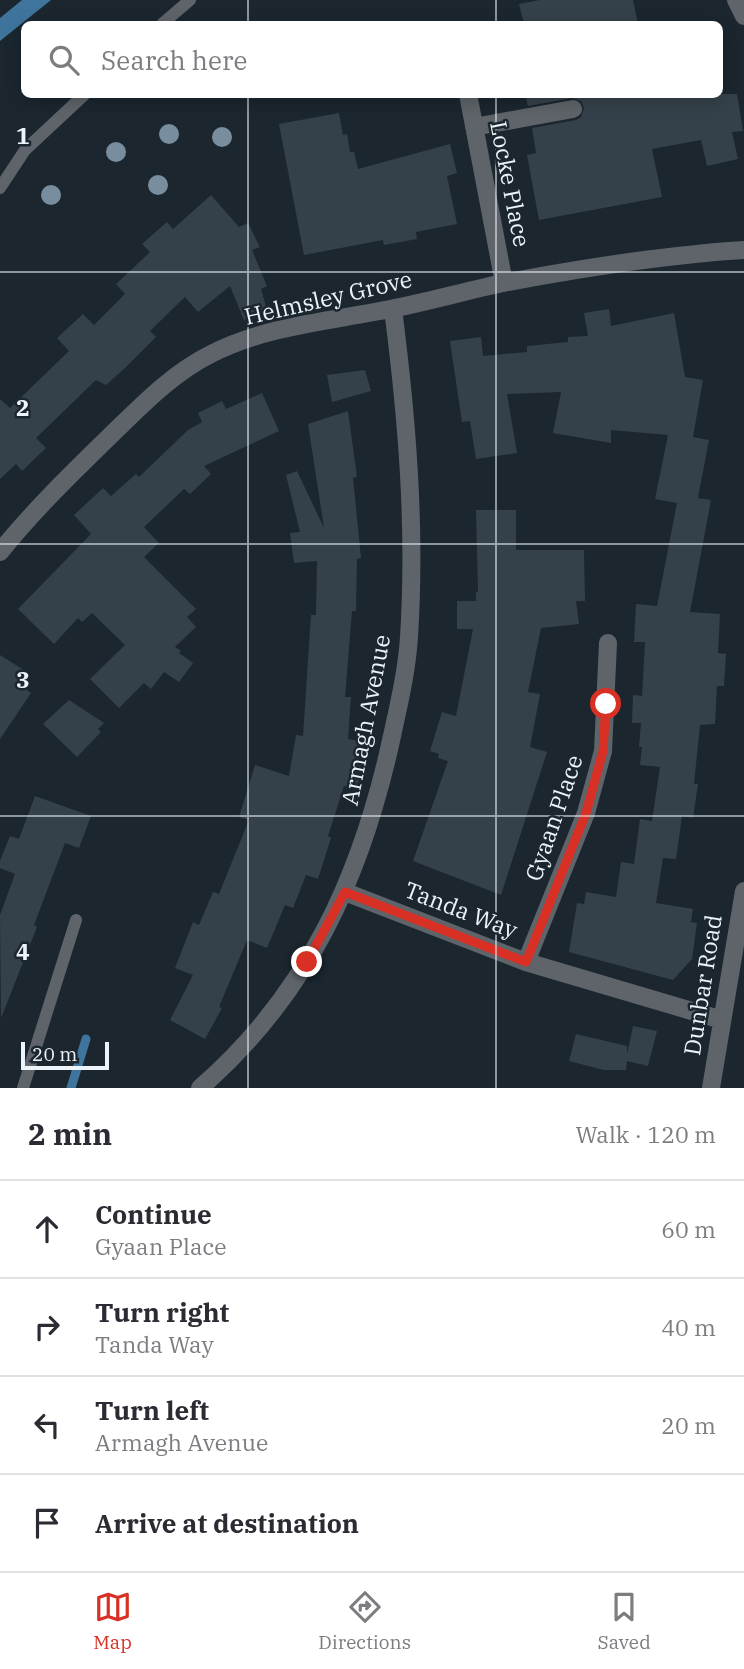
<!DOCTYPE html>
<meta charset="utf-8">
<style>
body{margin:0;font-family:"IBM Plex Serif",serif;background:#f7f7f7;color:#2b2b33}
.scale{position:absolute;left:21px;bottom:18px;width:88px;box-sizing:border-box;padding-left:7px;border:4px solid #ecf3f9;border-top:0;font-size:19px;line-height:24px;white-space:nowrap;color:#ecf3f9;-webkit-text-stroke:5px #1b262f;paint-order:stroke}
.stop{position:absolute;width:21px;height:21px;margin:-16px;border:5px solid #d93025;border-radius:50%;background:#fff}
.stop.end{background:#d93025;border-color:#fff;box-shadow:0 2px 7px #0008}
.list{margin:0;padding:0;list-style:none}
h2{display:flex;justify-content:space-between;align-items:center;height:91px;margin:0;padding:0 28px;font-size:30px}
h2 small{font-size:23px;font-weight:400;color:#7c7c81}
.list li{display:grid;grid-template-columns:46px 1fr auto;gap:21px;align-items:center;box-sizing:border-box;height:98px;padding:0 28px;border-top:2px solid #e1e1e2}
.list b{display:block;font-size:26px;white-space:nowrap}
.list p{margin:0;font-size:23px;white-space:nowrap;color:#7c7c81}
.list em{font-size:23px;font-style:normal;color:#7c7c81}
.icon{flex:none;width:38px;height:38px;fill:none;stroke:currentColor;stroke-width:2;stroke-linecap:round;stroke-linejoin:round}
.map{position:relative;flex:none;width:744px;height:1088px;overflow:hidden}
.search{position:absolute;background:#fff;box-shadow:0 4px 18px #0003;left:21px;right:21px;top:21px;height:77px;display:flex;align-items:center;gap:18px;box-sizing:border-box;padding:0 24px;border-radius:10px;color:#7c7c81;font-size:26px}
.sheet{height:483px;background:#fff}
nav{display:flex;justify-content:space-around;align-items:center;box-sizing:border-box;height:98px;border-top:2px solid #e1e1e2;background:#fff;font-size:19px;color:#7c7c81}
nav a{display:grid;justify-items:center;gap:4px}
nav .on{color:#d93025}
.map>svg:first-child{display:block}
.water{fill:#3f759d}
.lines{fill:none;stroke-linecap:round;stroke-linejoin:round}
.stream{stroke:#3f759d;stroke-width:9}
.building{fill:#35414a}
.service{stroke:#5e6469;stroke-width:12}
.minor{stroke:#5e6469;stroke-width:18}
.tertiary{stroke:#5e6469;stroke-width:18}
.tree{fill:#788e9f}
.route{stroke:#d93025;stroke-width:9}
.grid{fill:none;stroke:#ecf3f9;stroke-width:2;stroke-opacity:0.55}
.labels{text-anchor:middle;stroke-width:5;stroke-linejoin:round;paint-order:stroke}
.street-label{font-size:23px;fill:#ecf3f9;stroke:#1b262f}
.grid-label{font-size:23px;text-anchor:middle;font-weight:bold;fill:#ecf3f9;stroke:#1b262f;stroke-width:5;stroke-linejoin:round;paint-order:stroke}
</style>
<div class="map">
<svg width="744" height="1088" viewBox="0 0 744 1088">
<rect width="100%" height="100%" fill="#1b262f"/>
<path class="water" d="M22,0H51L0,41V18Z"/>
<g class="lines">
<path class="stream" d="M71,1088L86,1039"/>
</g>
<path class="building" d="M540,0H633L638,24H524L519,4Z
M525,94H737L743,131L732,132L738,159L707,166L701,140L652,149L662,197L539,220L527,155L536,153L532,128L576,120L581,117L584,108L581,101L572,98L528,106Z
M339,113L343,135L347,134L350,152H354L358,169L450,144L457,173L447,176L457,224L416,232L417,239L384,245L383,240L304,255L279,124Z
M211,195L239,227L248,223L260,247L252,250L267,286L261,289L268,314L244,320L230,286L198,312L185,297L150,331L156,337L125,368L106,385L96,380L36,438L46,448L22,471L16,464L0,479V399L10,408L69,351L57,338L83,314L94,325L125,294L116,284L150,252L142,244L167,222L173,229Z
M609,309L611,326L674,313L685,377L703,380L693,437L709,440L698,498L711,500L690,612L720,614L718,653L726,654L724,686H717L715,724L700,725L694,784H698L693,818L682,816L676,859L663,858L656,903L693,909L691,922L697,923L692,959L673,980L569,952L577,903L584,904L586,892L616,897L621,862L634,864L640,819L652,821L660,767L640,765L642,747H639L641,723H632L633,695L642,696L645,642H634L636,604L657,606L677,503L655,499L668,435L611,430V443L553,433L561,392L507,394L517,453L476,459L470,421L462,422L450,341L481,337L483,356L527,352V346L568,342V337L588,336L584,313Z
M365,370L371,391L332,402L327,375Z
M262,393L279,431L204,466L211,474L190,494L184,489L144,527L159,543L144,557L196,609L187,617L196,627L175,647L181,651L179,653L193,663L179,682L164,672L151,689L144,683L119,708L90,679L125,645L92,613L82,622L78,618L54,644L18,609L91,534L74,515L103,488L111,496L136,474L139,477L188,430L202,422L198,413L222,401L226,409Z
M348,411L357,477L353,478L361,558L357,559L356,611H352L345,697H351L348,739L366,742L357,789L344,786L328,836L331,838L318,879L306,875L293,908L285,905L267,948L247,940L219,1007L222,1008L205,1039L170,1020L193,975L175,968L193,922L199,925L213,892L219,894L249,820L239,817L255,765L289,776L296,735L303,736L311,615H316L317,561L294,563L290,533L300,532L286,475L297,471L324,528L308,424Z
M476,510H516V550H584L585,601H576L579,624L541,628L528,692L540,694L530,747L547,752L501,895L413,861L448,761L438,758L439,754L430,751L442,712L456,716L473,629H457V601H476V592H478Z
M0,655L30,674L21,686L31,693L0,739Z
M69,700L104,723L98,729L101,732L77,757L43,724Z
M35,796L91,816L79,848L65,843L34,925L37,927L1,1018L0,915L15,874L0,868V861L10,836L19,839Z
M633,1026L657,1031L648,1066L627,1061L626,1070H604L569,1061L576,1034L627,1046V1054Z"/>
<g class="lines">
<path class="service" d="M162,24L190,0
M0,188L25,150L85,94
M23,1088L76,920"/>
<path class="minor" d="M468,94L504,283
M474,127L573,109
M0,552C33,511 71,474 109,437C140,407 171,374 211,354C265,326 331,321 390,309C428,302 465,291 503,283C582,268 664,255 744,250
M345,892L526,962L722,1020
M526,962L586,813L603,751L608,643
M200,1088C309,993 362,875 392,736C399,704 407,670 409,637C416,527 407,418 393,309
M711,1088L744,891"/>
<path class="tertiary" d="M736,0L744,16"/>
</g>
<g class="tree">
<circle cx="169" cy="134" r="10"/>
<circle cx="222" cy="137" r="10"/>
<circle cx="116" cy="152" r="10"/>
<circle cx="158" cy="185" r="10"/>
<circle cx="51" cy="195" r="10"/>
</g>
<g class="lines">
<path class="route" d="M307,962L345,892L526,962L586,813L603,751L606,704"/>
</g>
<path class="grid" d="M248,0V24M496,0V24M248,94V1088M496,94V1088M0,272H744M0,544H744M0,816H744"/>
<g class="labels">
<g class="street-label">
<text transform="translate(510 184) rotate(79)" y="8">Locke Place</text>
<text transform="translate(328 298) rotate(-13)" y="8">Helmsley Grove</text>
<text transform="translate(366 720) rotate(-79)" y="8">Armagh Avenue</text>
<text transform="translate(554 818) rotate(-71)" y="8">Gyaan Place</text>
<text transform="translate(461 910) rotate(21)" y="8">Tanda Way</text>
<text transform="translate(703 985) rotate(-81)" y="8">Dunbar Road</text>
</g>
</g>
<g class="grid-label">
<text x="23" y="144">1</text>
<text x="23" y="416">2</text>
<text x="23" y="688">3</text>
<text x="23" y="960">4</text>
</g>
</svg>
<div class="scale">20 m</div>
<div class="stop" style="left:606px;top:704px"></div>
<div class="stop end" style="left:307px;top:962px"></div>
<div class="search"><svg class="icon" aria-label="search" viewBox="0 0 24 24"><circle cx="10" cy="10" r="6"/><path d="M15 15l6 6"/></svg>Search here</div>
</div>
<section class="sheet">
<h2>2 min<small>Walk · 120 m</small></h2>
<ul class="list">
<li><svg class="icon" aria-label="ahead" viewBox="0 0 24 24"><path d="M12 20V5M6 11l6-6 6 6"/></svg><div><b>Continue</b><p>Gyaan Place</p></div><em>60 m</em></li>
<li><svg class="icon" aria-label="right" viewBox="0 0 24 24"><path d="M7 20v-9h11M14 6l5 5-5 5"/></svg><div><b>Turn right</b><p>Tanda Way</p></div><em>40 m</em></li>
<li><svg class="icon" aria-label="left" viewBox="0 0 24 24"><path d="M17 20v-9H6M10 6l-5 5 5 5"/></svg><div><b>Turn left</b><p>Armagh Avenue</p></div><em>20 m</em></li>
<li><svg class="icon" aria-label="arrive" viewBox="0 0 24 24"><path d="M6 21V4h12l-3 4 3 4H6"/></svg><div><b>Arrive at destination</b></div></li>
</ul>
</section>
<nav>
<a class="on"><svg class="icon" aria-label="map" viewBox="0 0 24 24"><path d="M3 6l6-2 6 2 6-2v14l-6 2-6-2-6 2zM9 4v14M15 6v14"/></svg>Map</a>
<a><svg class="icon" aria-label="directions" viewBox="0 0 24 24"><path d="M12 3l9 9-9 9-9-9zM9 14v-3h6M13 9l2 2-2 2"/></svg>Directions</a>
<a><svg class="icon" aria-label="saved" viewBox="0 0 24 24"><path d="M7 4h10v16l-5-4-5 4z"/></svg>Saved</a>
</nav>
